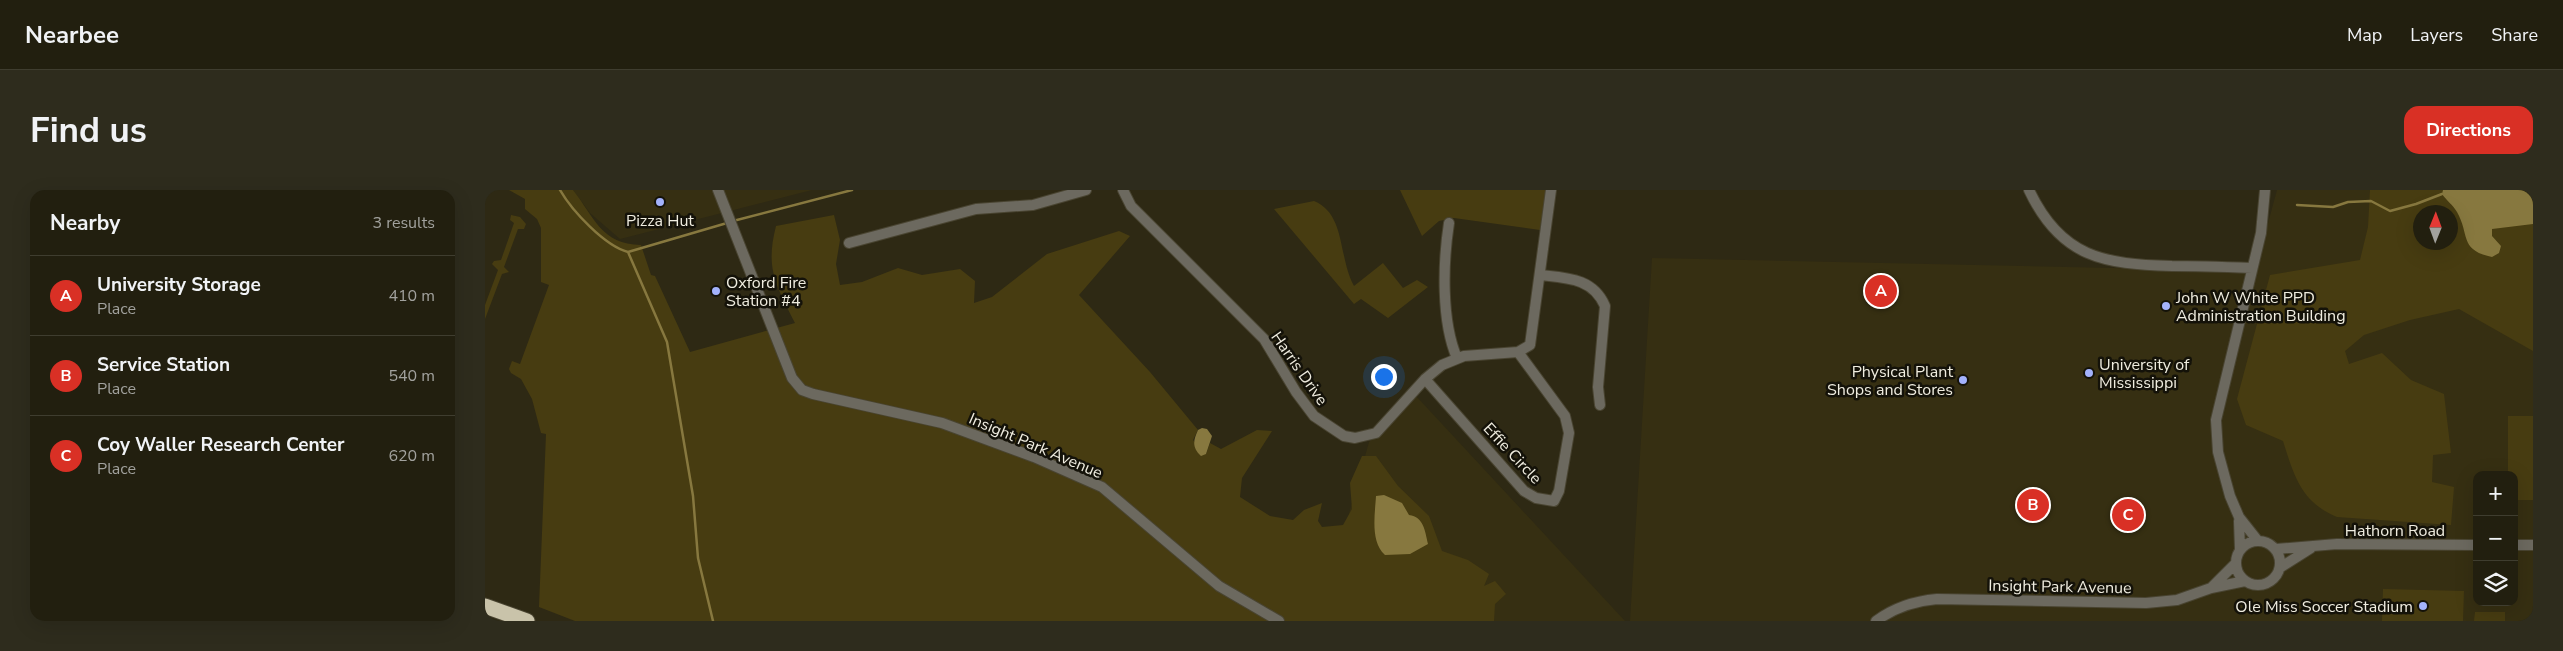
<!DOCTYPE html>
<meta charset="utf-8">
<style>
body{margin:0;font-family:"Nunito Sans",sans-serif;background:#2e2c1d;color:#f1f3f6}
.controls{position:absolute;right:15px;bottom:15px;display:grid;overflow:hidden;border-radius:10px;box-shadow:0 5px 20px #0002}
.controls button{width:45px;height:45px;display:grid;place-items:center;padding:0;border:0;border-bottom:1px solid #3f3d2f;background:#221f0f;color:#f1f3f6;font:25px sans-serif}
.compass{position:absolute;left:1928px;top:15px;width:45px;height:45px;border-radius:50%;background:#221f0f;box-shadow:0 5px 20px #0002;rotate:1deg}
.you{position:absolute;left:898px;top:186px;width:18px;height:18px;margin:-12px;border:4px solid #fff;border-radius:50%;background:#1a73e8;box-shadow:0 0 0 8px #1a73e833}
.badge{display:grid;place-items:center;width:32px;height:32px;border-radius:50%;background:#d93025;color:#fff;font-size:16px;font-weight:700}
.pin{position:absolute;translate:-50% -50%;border:2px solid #fff;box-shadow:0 1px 5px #0006}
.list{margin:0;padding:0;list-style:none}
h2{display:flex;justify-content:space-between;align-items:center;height:65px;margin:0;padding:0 20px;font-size:21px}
h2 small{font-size:16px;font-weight:400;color:#a2a29e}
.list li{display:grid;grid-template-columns:32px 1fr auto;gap:15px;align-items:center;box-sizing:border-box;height:80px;padding:0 20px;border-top:1px solid #3f3d2f}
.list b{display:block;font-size:19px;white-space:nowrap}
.list p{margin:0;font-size:16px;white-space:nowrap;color:#a2a29e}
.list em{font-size:16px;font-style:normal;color:#a2a29e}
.icon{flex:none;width:28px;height:28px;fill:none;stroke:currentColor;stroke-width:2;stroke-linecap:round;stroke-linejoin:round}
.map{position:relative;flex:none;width:2048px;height:431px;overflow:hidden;border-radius:15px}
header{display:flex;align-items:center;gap:30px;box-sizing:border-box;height:70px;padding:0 25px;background:#221f0f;border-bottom:1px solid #3f3d2f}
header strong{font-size:24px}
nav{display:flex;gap:28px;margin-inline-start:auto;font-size:18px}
.intro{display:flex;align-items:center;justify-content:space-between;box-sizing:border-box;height:120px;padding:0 30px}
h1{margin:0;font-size:35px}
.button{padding:12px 22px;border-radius:15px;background:#d93025;color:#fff;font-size:18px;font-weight:700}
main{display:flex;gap:30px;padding:0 30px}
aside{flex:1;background:#221f0f;border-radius:15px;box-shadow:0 5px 20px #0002}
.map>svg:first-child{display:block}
.built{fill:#362f12;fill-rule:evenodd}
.green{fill:#473c11;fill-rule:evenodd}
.water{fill:#87783f}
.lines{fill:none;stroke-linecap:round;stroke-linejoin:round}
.stream{stroke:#87783f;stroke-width:2.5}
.street-casing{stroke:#494431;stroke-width:12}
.highway-casing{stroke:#494431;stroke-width:17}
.street{stroke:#6c695f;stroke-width:10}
.highway{stroke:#c9c3aa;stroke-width:15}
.poi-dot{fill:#a3b2fc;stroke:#141209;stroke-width:2}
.labels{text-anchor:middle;stroke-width:5;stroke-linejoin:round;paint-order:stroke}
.poi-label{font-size:16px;fill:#f0ede0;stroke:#141209;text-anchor:start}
.street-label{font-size:16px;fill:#f0ede0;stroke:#141209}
</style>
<header>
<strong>Nearbee</strong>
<nav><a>Map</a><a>Layers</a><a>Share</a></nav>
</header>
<div class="intro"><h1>Find us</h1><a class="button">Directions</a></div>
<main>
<aside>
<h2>Nearby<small>3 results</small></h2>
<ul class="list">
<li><span class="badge">A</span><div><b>University Storage</b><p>Place</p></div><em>410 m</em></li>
<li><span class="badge">B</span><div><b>Service Station</b><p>Place</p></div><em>540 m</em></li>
<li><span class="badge">C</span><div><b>Coy Waller Research Center</b><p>Place</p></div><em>620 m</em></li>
</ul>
</aside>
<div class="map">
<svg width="2048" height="431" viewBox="0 0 2048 431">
<rect width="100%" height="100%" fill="#2e2914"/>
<path class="built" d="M88,0H327L135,49L105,23Z
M1792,0H2048V431H1145L1167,68L1770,81ZM1936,22H1966V52H1936ZM1992,285H2029V412H1992Z
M931,206L1140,431H834L884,252Z"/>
<path class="green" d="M24,0H88C110,28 116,54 156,55L166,85L170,86L205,162L310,133C291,95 280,79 291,36L349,25L355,50L351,74L355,95L377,92L413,78L437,85L475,79L490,91L489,113L507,107L562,64L634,41L645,46L594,105L665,182L713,240L708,250L721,264L725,253L736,259L772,240L787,241L757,288L755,307L785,326L808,330L819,320L837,313L833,331L837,337L858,335L867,319L865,293L877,266H891L913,296L944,326L957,361L983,370L1004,384L999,396L1010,391L1021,404L1010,414L1009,431H90L54,417L61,244L56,243L47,209L36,189L26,183L24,179L27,171L35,174L64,95L56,92V38L52,29L40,19V9Z
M915,0H1061L1055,40L969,28L954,31L937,46Z
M1885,0H2048V161L1974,119L1925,130L1879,145L1860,161L1864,174L1897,163L1926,190L1959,204L1966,263L1948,265L1947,292L1969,297L1966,335L1852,327C1816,312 1809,286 1798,251L1761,235L1752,209L1785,85L1875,70L1883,37ZM1936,22H1966V52H1936Z
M829,11C861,24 853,67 869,96L898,73L918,98L932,90L943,97L903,128L876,109L869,114L789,19Z
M26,25L35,27L41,34L39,39H33L19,77L24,82L17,84L0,129V115L13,80L7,74L9,71L16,70L29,33L25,30Z
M2023,226H2048V310H2029V285H2023Z
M1898,399L1979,401L1978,431H1897Z
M1990,422H2020V431H1989Z"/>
<path class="water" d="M1958,0H2048V34L2007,39V46L2016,56L2014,63L2007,67C1974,60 1985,45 1972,22C1968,15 1961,10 1957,4Z
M717,238L722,239L727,246L721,264L716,266C707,257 708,251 713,240Z
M899,305L917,313L924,325C939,327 940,341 943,354L925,364L900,365C885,352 890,324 891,306Z"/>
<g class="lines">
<path class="stream" d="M75,0C87,21 120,56 143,62L242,33
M1812,15L1848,17L1863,12L1886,11L1905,21L1931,14L1957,4
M248,31L367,0
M143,62L182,152L208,306L213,368L228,431"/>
<g class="street-casing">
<path id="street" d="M233,0L307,188L317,200L328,204L457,233L549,267L617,297L734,396L794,431
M638,0L646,16L779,149L811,202L829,226L859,246L870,248L891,243L940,189L957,175L979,166L1033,162L1045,155L1066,0
M1544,0C1576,68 1619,74 1687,76C1714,76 1741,77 1767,78
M964,33C958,72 956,131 972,168
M364,53L491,19L548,15L601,0
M1055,85C1082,88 1108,88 1120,116L1113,197L1115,215
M940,189L1039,301L1051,308L1069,311L1074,301L1084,243L1080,226L1033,162
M1754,331L1755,360
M1751 373a22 22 0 1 1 44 0a22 22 0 1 1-44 0Z
M1773,351L1754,327L1745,306L1733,262L1731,230L1776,43L1780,0
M2029,355H2048
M1791,359L1852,354L1992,355
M1796,377L1826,358
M1727,397L1751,373
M1391,431C1410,417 1429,411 1452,409L1661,413L1692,410L1726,398L1760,391"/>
</g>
<g class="highway-casing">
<path id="highway" d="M0,416L42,431"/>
</g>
<use href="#street" class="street"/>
<use href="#highway" class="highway"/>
</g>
<g class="poi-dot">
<circle cx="175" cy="12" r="5"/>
<circle cx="231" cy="101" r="5"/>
<circle cx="1681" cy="116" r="5"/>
<circle cx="1604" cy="183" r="5"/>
<circle cx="1478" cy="190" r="5"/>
<circle cx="1938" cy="416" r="5"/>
</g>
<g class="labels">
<g class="poi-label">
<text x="175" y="36" text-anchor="middle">Pizza Hut</text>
<text x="241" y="98">Oxford Fire<tspan x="241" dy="18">Station #4</tspan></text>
<text x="1691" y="113">John W White PPD<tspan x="1691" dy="18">Administration Building</tspan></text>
<text x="1614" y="180">University of<tspan x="1614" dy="18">Mississippi</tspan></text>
<text x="1468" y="187" text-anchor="end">Physical Plant<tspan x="1468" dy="18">Shops and Stores</tspan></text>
<text x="1928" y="422" text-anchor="end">Ole Miss Soccer Stadium</text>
</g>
<g class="street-label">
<text transform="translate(815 178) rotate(55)" y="6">Harris Drive</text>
<text transform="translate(551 255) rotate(23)" y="6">Insight Park Avenue</text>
<text transform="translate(1028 263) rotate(47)" y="6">Effie Circle</text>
<text x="1910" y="346">Hathorn Road</text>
<text transform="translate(1575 396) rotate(1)" y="6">Insight Park Avenue</text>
</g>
</g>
</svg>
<div class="controls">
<button>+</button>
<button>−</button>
<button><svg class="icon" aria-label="layers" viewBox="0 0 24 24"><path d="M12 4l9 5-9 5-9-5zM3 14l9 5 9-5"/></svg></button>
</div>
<svg class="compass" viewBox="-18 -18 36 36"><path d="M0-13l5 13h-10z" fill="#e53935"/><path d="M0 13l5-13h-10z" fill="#a2a29e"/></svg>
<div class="you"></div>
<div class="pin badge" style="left:1396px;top:101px">A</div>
<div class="pin badge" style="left:1548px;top:315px">B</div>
<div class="pin badge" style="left:1643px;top:325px">C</div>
</div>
</main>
